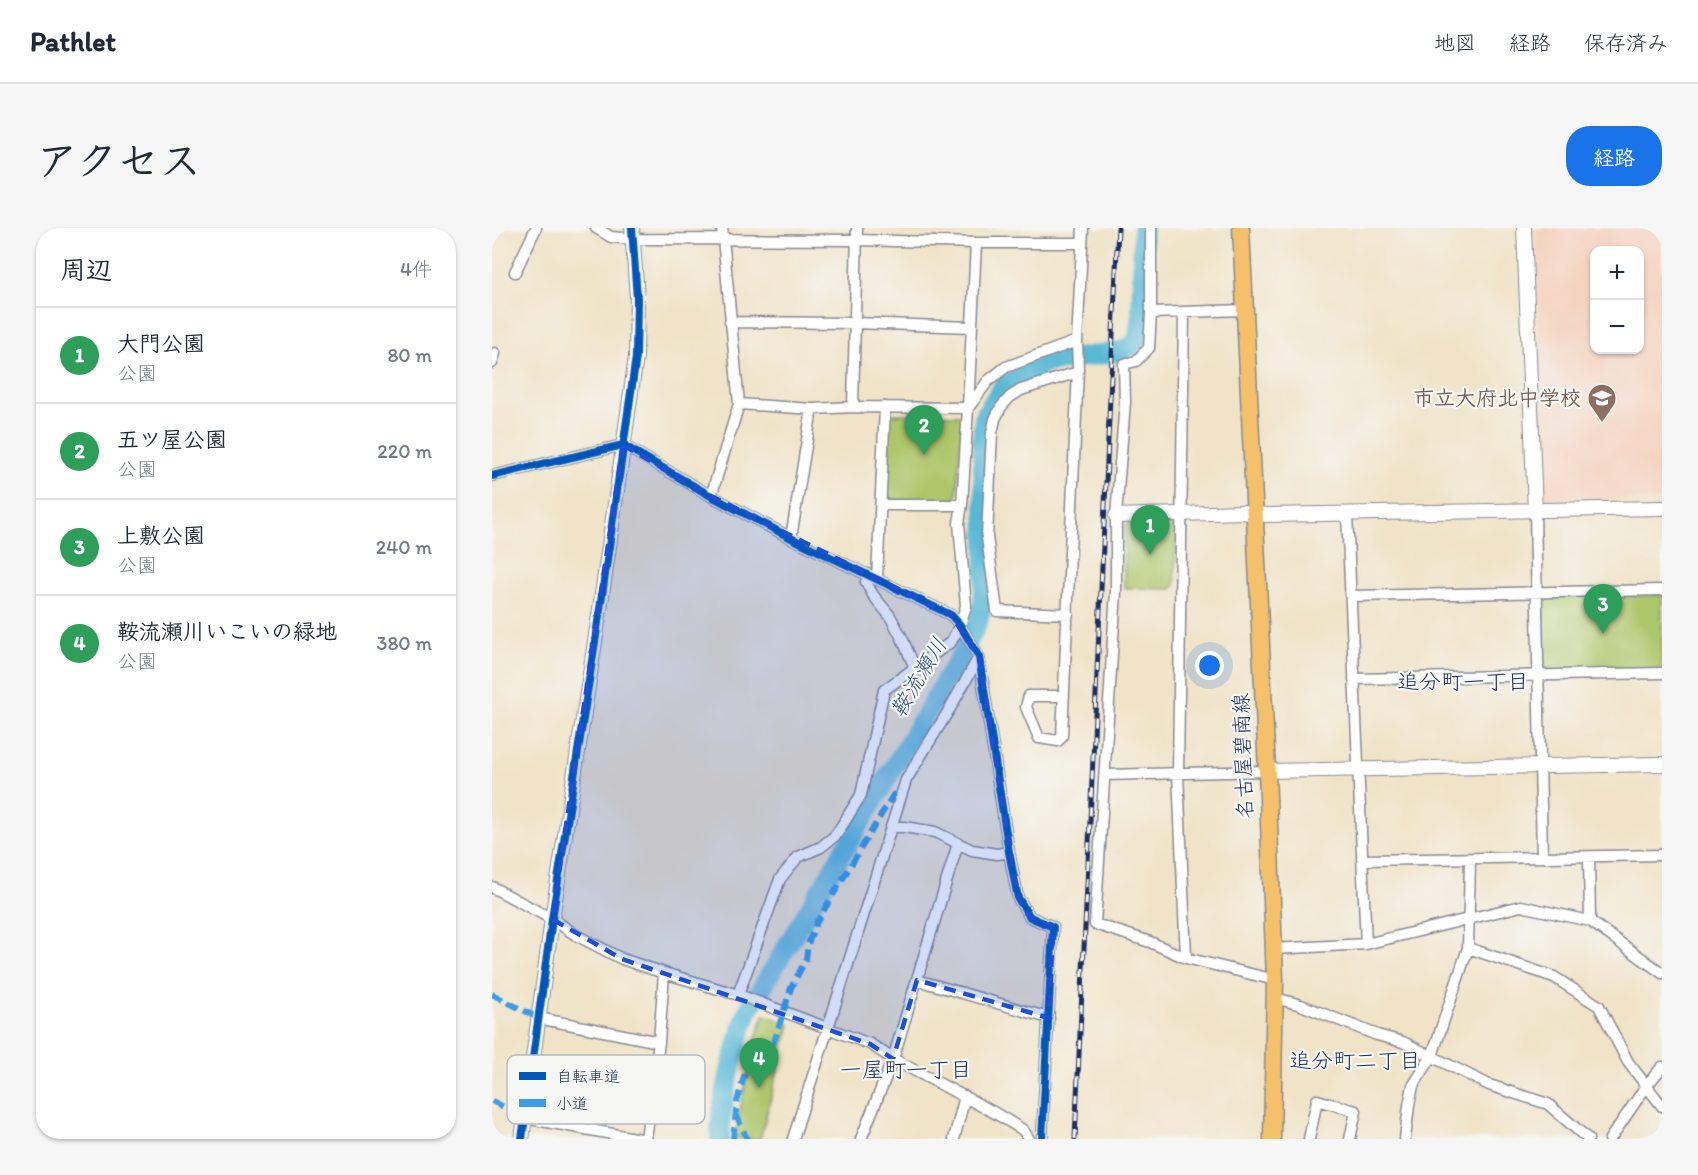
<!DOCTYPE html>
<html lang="ja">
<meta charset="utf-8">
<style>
body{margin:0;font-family:Itim,"Klee One",sans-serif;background:#f6f6f7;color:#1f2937}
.controls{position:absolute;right:18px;top:18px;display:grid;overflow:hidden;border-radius:12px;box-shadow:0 2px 4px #0004}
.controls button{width:54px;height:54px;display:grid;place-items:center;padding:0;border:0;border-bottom:2px solid #e0e1e3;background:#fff;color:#1f2937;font:30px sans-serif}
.you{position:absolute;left:718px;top:438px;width:21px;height:21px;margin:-15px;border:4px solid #fff;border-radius:50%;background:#1a73e8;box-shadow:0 0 0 9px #1a73e833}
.badge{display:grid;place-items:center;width:39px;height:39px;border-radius:50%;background:#1a73e8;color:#fff;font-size:20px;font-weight:700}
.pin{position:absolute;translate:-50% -50px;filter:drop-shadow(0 2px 3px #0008)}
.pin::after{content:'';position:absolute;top:32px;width:21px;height:18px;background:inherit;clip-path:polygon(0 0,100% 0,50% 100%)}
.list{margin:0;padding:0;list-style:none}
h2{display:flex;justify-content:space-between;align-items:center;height:78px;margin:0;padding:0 24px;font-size:26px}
h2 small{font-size:20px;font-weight:400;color:#747a83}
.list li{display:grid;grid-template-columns:39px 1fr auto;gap:18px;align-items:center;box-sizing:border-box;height:96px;padding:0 24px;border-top:2px solid #e0e1e3}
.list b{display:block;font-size:22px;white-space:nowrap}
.list p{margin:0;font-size:20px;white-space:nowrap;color:#747a83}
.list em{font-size:20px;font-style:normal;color:#747a83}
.map{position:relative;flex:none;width:1170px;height:911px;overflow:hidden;border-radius:24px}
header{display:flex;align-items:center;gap:36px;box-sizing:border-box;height:84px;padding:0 30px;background:#fff;border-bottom:2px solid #e0e1e3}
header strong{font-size:28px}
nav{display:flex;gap:33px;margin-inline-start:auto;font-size:21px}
.intro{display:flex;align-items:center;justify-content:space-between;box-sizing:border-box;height:144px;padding:0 36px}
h1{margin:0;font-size:42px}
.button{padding:15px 27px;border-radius:24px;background:#1a73e8;color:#fff;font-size:21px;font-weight:700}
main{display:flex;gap:36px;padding:0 36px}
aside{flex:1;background:#fff;border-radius:24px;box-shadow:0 2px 4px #0004}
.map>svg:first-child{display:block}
.built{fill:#f4d3c0;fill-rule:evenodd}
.green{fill:#aec66b;stroke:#647a64;stroke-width:1.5}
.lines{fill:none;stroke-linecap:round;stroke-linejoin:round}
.river{stroke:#58b8d6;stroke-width:20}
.minor-casing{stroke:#868992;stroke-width:13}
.tertiary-casing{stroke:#868992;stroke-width:16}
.primary-casing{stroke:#868992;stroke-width:19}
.minor{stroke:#fff;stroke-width:10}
.tertiary{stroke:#fff;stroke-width:14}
.primary{stroke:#f4c16a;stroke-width:16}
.rail-casing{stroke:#1b2f5e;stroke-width:5}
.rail{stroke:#f6f6f2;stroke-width:3;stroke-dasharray:9;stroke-linecap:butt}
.quiet{stroke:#3b9de6;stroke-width:6;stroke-dasharray:12 6;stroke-linecap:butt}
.cycleway-casing{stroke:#f6f6f2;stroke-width:11}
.cycleway{stroke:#0057b8;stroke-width:8}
.marked{fill:#1d4ed8;fill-opacity:0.2;stroke:#1d4ed8;stroke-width:4.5;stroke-dasharray:12 8;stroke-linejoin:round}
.labels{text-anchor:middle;stroke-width:4.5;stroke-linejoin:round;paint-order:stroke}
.education-label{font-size:21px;font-weight:bold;fill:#785e54;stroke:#f6f6f2;text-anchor:end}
.street-label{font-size:21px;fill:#1b2f5e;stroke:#f6f6f2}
.water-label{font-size:22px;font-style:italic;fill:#2d5882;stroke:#f6f6f2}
.neighbourhood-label{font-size:22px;fill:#1b2f5e;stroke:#f6f6f2}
.key{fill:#f6f6f2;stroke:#b4bac6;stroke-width:1.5}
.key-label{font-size:16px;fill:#1b2f5e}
</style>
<header>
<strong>Pathlet</strong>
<nav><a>地図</a><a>経路</a><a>保存済み</a></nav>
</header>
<div class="intro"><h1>アクセス</h1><a class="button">経路</a></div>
<main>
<aside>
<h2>周辺<small>4件</small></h2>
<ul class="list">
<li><span class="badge" style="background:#2e9e5b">1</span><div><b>大門公園</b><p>公園</p></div><em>80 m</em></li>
<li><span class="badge" style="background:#2e9e5b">2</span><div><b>五ツ屋公園</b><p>公園</p></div><em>220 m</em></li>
<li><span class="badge" style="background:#2e9e5b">3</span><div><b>上敷公園</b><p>公園</p></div><em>240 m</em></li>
<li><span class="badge" style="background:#2e9e5b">4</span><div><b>鞍流瀬川いこいの緑地</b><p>公園</p></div><em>380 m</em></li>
</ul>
</aside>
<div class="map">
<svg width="1170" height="911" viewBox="0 0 1170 911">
<rect width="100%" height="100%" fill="#f6f6f2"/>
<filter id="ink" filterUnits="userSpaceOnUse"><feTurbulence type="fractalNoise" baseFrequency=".0167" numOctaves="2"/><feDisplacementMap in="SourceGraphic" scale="12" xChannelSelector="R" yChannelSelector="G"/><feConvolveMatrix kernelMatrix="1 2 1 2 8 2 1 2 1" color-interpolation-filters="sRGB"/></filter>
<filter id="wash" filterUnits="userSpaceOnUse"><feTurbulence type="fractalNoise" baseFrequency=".008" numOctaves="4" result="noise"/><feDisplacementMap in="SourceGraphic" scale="24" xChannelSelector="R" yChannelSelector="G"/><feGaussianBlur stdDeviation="1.35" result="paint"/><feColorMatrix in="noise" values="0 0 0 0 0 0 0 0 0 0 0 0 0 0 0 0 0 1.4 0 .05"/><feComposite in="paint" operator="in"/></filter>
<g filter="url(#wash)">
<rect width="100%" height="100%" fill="#f0e3c7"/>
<path class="built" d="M1043,0H1170V271L1052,273ZM1148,22V122H1102V22Z"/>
<path class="green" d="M397,186L470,187L465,268L463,273L396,272L394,268Z
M637,294H681L684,297L683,357L680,361L634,360L632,357L633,298Z
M1170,367V441L1056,442L1052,438L1051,373L1054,369Z
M272,787L298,796L268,911H245L244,903L261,818Z"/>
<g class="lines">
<path class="river" d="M228,911C228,872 243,821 255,785L473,420L486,394L491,375L493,352L494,307L490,211L492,191L495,184L511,158L554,135L630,123L645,114L649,87L651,0"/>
</g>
</g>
<g filter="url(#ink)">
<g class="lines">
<g class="minor-casing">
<path id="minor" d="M104,0L119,9L141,11L364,12L484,15H590
M659,0V85
M23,44L44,0
M753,82L659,85L657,120L644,133L632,136L633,174L624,288V363L603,696L658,714L694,730L783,752
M692,84L686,545L694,730
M238,94L362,95L480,99
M0,135L3,125
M247,176L320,181L361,179L476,180
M361,179L365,0
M476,180L496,153L514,139L585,113
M0,248L131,217L219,268L299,310L459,387L468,397L487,429L517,624L526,670L538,689L561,699L550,911
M219,268L247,176L230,0
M389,277H470
M1043,283L1050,629
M855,286L874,716
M299,310L320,181
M376,346L374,354L381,367L398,388L410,410L423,440
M385,350L393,179
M859,368L1170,362
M576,386L505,383L495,309L500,205L503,191L509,179L518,169L529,162L586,144
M862,451L1170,445
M572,468H537L534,479L547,510L566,513L570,508L586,141L585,114L591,0
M613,547L775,543
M399,599H412L443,604L480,622L505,626L517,624
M1097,629L1098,693
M871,632L1170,627
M0,659L60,691L84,707L130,731L172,745L247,767L378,816L401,831L503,885L531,902L537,911
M976,720L1062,749L1107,778L1136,834L1170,878
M781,721L874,716L1029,678L1098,693L1170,745
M425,752L557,790
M246,767L288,651L306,629L329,619L344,607L369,567L392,462L459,414L468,397L474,378L467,295L470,277L476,180L484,15
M783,770L809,777L885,807L911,814L997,857L1056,876L1096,911
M46,790L167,814
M33,890L148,911
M154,911L167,814L172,745
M301,911L414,552L457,482L487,429
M369,911L401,831L466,615
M462,911L473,868
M817,911L825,872L864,883L858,911
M913,911L917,877L921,858L940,828L976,720L978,631
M1118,911L1155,857L1170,839"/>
</g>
<g class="tertiary-casing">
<path id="tertiary" d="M1032,0L1043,283
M624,288L750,284L774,287L1170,280
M775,543L1170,536
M30,911L60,691L108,381L144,129L145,70L140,0"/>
</g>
<g class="primary-casing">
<path id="primary" d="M749,0L775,543L783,752L780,911"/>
</g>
<use href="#minor" class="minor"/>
<use href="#tertiary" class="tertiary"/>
<use href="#primary" class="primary"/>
<g class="rail-casing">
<path id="rail" d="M583,911L626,0"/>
</g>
<use href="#rail" class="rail"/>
<path class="quiet" d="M0,766L46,790
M0,873L33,890
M244,886L255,911
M241,911L245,874L254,841L261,834L271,828L281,817L299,760L314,731L316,716L323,697L401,567L409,563"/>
<g class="cycleway-casing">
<path id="cycleway" d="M0,248L131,217L219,268L299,310L459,387L468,397L487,429L517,624L526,670L538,689L561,699L550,911
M30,911L60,691L108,381L144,129L145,70L140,0"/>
</g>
<use href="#cycleway" class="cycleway"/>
</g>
</g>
<path class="marked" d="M131,217L219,268L459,387L487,429L526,670L538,689L561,699L557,790L425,752L401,831L378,816L130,731L60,691Z"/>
<defs>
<g id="school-pin" transform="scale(1.5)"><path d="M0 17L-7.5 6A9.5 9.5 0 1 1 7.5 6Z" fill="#8d6e63" stroke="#f6f6f2"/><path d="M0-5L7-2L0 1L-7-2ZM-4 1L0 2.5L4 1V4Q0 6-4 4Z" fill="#fff"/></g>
</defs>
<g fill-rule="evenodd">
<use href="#school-pin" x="1110" y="170"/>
</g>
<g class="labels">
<g class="education-label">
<text x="1089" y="177">市立大府北中学校</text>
</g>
<g class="street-label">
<text transform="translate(751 528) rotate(-92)" y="7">名古屋碧南線</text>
</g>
<g class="water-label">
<text transform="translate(426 449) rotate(-59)" y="8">鞍流瀬川</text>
</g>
<g class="neighbourhood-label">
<text x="971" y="461">追分町一丁目</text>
<text x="863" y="840">追分町二丁目</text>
<text x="414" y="849">一屋町一丁目</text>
</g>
</g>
<rect x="15" y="827" width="198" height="69" rx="9" class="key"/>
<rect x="27" y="844" width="27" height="8" fill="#0057b8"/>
<rect x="27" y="871" width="27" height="8" fill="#3b9de6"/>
<g class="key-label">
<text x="64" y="854">自転車道</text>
<text x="64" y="881">小道</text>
</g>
</svg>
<div class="controls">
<button>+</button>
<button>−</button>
</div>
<div class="you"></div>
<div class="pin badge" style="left:658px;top:327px;background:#2e9e5b">1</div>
<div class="pin badge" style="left:432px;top:227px;background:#2e9e5b">2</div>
<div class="pin badge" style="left:1111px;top:406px;background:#2e9e5b">3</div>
<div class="pin badge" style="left:267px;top:860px;background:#2e9e5b">4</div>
</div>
</main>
